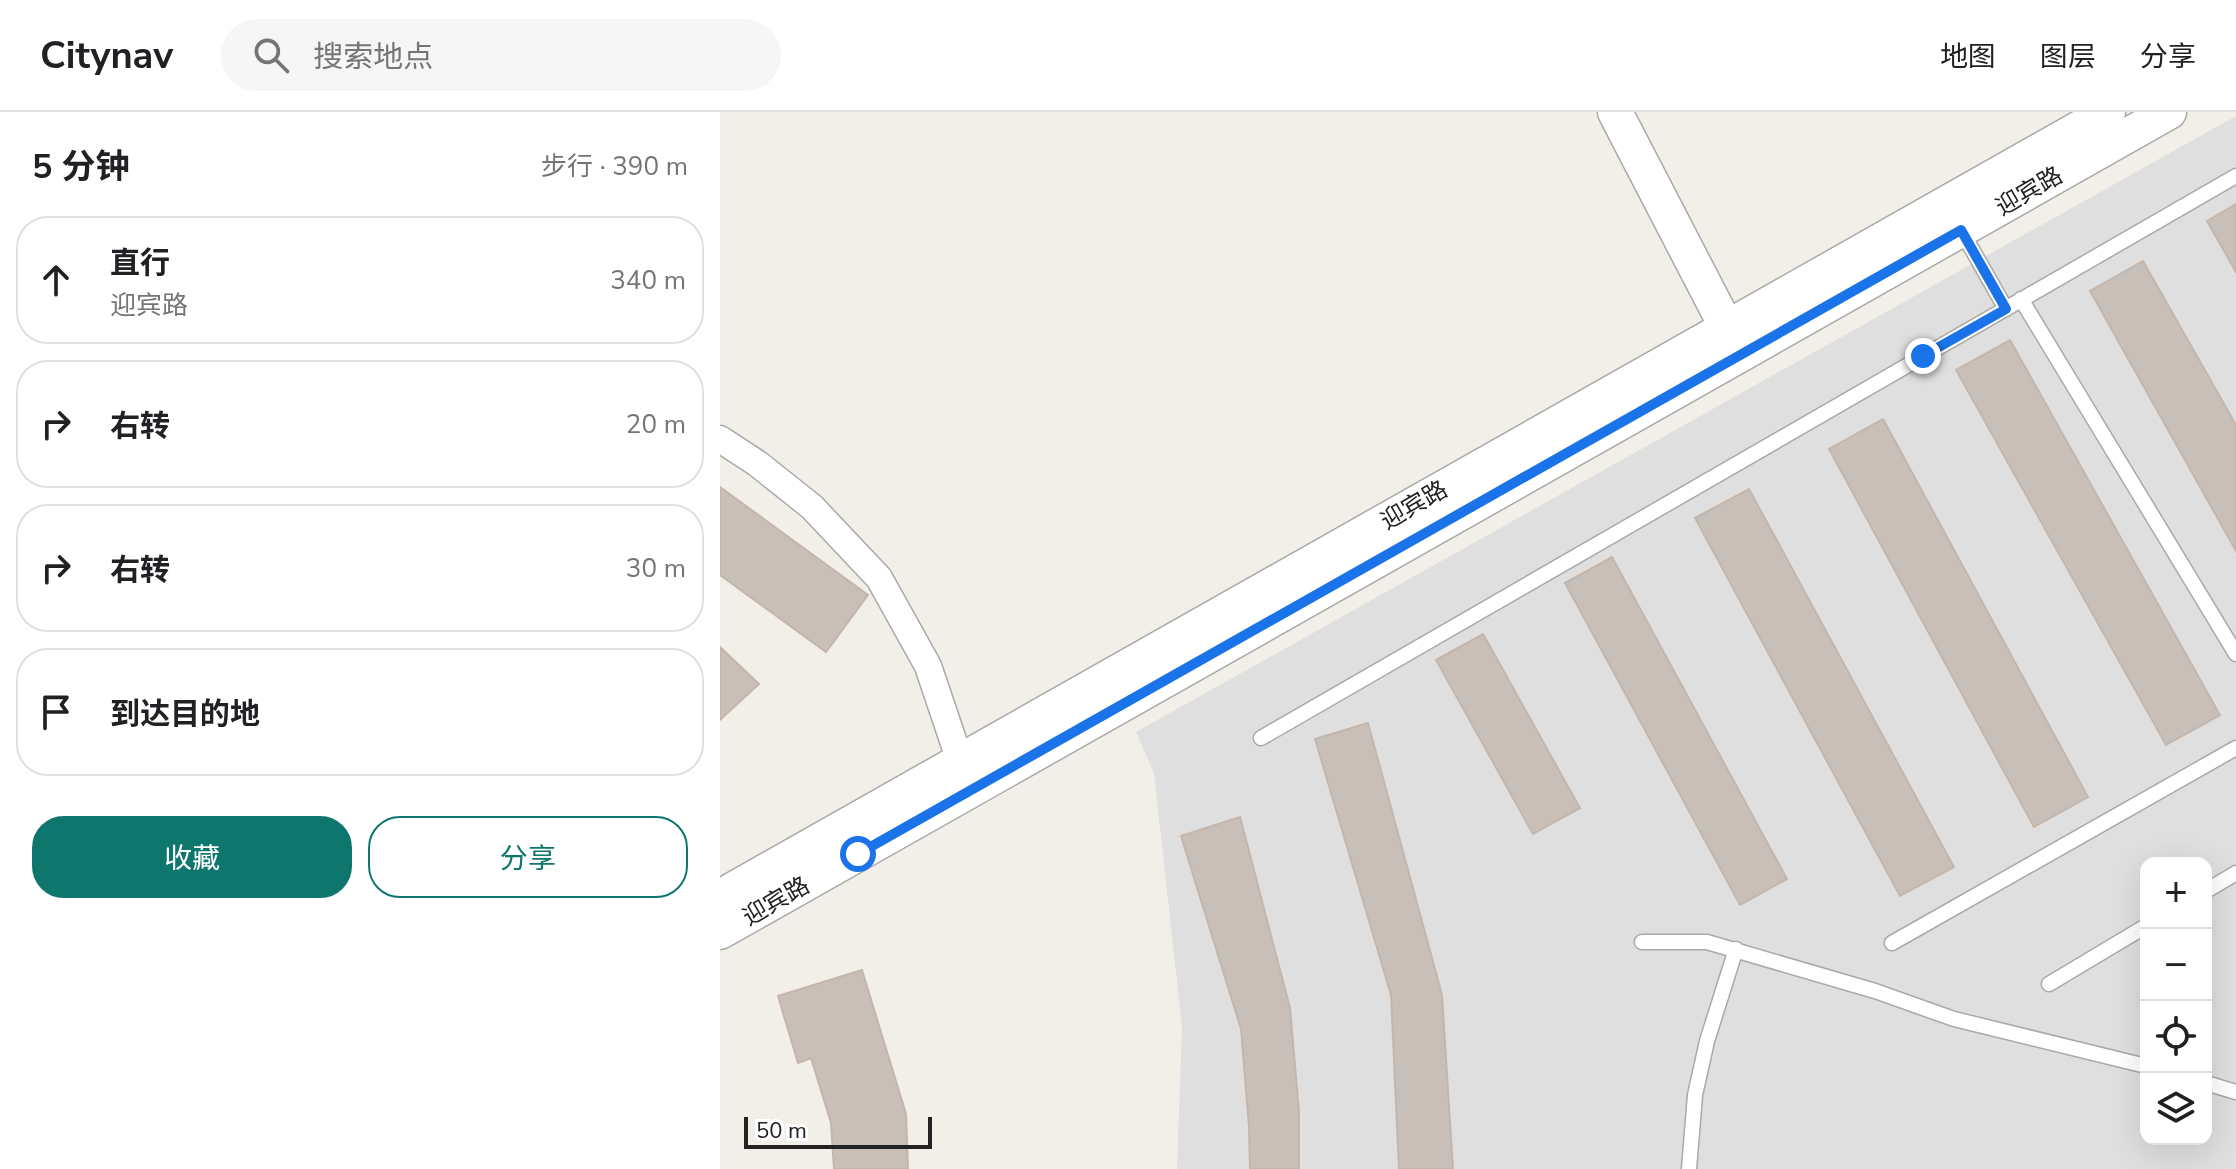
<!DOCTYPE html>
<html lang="zh">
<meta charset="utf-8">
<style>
body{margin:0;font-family:"Nunito Sans","Noto Sans SC",sans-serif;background:#f6f6f6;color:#202124}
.controls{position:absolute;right:24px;bottom:24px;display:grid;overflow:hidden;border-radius:16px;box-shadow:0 8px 32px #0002}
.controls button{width:72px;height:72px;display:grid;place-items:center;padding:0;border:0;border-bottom:2px solid #e0e0e0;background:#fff;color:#202124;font:40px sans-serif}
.scale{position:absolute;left:24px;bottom:20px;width:188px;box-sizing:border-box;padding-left:8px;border:4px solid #222;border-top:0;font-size:22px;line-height:28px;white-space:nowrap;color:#222;-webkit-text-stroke:6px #fff;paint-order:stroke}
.stop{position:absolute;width:24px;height:24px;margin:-18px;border:6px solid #1a73e8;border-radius:50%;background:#fff}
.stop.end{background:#1a73e8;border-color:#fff;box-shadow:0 2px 8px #0008}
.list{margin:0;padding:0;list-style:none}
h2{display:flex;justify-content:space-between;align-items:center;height:104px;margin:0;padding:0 32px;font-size:34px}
h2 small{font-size:26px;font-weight:400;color:#757577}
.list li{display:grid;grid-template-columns:52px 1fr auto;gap:24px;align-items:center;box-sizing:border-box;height:128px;margin:0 16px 16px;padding:0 16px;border:2px solid #e0e0e0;border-radius:32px}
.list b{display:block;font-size:30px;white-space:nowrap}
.list p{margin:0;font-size:26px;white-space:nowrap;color:#757577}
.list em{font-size:26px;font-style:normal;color:#757577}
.actions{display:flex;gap:16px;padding:24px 32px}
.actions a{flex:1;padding:18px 0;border:2px solid #0f766e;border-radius:32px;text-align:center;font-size:28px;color:#0f766e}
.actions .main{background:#0f766e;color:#fff}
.icon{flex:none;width:44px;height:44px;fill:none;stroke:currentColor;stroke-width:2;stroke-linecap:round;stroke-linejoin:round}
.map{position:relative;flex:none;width:1516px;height:1057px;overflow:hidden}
header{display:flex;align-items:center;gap:48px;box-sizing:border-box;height:112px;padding:0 40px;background:#fff;border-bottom:2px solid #e0e0e0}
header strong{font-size:38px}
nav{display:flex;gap:44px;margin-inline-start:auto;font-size:28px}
.search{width:560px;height:72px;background:#f6f6f6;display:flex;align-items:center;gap:20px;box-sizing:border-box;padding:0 28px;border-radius:44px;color:#757577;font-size:30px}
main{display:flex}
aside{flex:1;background:#fff}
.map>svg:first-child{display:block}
.residential{fill:#e0dfdf;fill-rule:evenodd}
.building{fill:#c7bfb8;stroke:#c4b6ab;stroke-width:2}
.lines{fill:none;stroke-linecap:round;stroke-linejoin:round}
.service-casing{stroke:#a9a9a9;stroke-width:17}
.minor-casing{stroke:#a9a9a9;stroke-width:29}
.tertiary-casing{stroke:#a9a9a9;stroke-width:37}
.service{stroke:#fff;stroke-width:14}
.minor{stroke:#fff;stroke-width:26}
.tertiary{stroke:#fff;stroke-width:34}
.route{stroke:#1a73e8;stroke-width:10}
.labels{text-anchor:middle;stroke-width:6;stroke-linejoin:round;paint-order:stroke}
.street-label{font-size:24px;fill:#222;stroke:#fff}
</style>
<header>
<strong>Citynav</strong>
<div class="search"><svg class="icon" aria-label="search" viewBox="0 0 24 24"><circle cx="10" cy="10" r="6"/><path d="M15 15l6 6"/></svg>搜索地点</div>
<nav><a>地图</a><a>图层</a><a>分享</a></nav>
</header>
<main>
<aside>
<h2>5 分钟<small>步行 · 390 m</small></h2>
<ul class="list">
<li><svg class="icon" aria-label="ahead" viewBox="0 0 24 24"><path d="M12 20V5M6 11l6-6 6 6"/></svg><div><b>直行</b><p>迎宾路</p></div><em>340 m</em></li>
<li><svg class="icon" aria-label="right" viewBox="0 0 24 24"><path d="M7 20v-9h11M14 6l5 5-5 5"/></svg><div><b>右转</b></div><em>20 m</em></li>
<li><svg class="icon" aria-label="right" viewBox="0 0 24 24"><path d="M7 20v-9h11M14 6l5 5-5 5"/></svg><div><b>右转</b></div><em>30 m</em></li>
<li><svg class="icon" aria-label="arrive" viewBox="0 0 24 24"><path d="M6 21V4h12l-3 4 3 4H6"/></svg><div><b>到达目的地</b></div></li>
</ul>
<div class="actions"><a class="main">收藏</a><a>分享</a></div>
</aside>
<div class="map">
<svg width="1516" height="1057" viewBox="0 0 1516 1057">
<rect width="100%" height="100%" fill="#f2efe9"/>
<path class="residential" d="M1516,4V1057H457L462,915L434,661L416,620ZM1426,751H1486V1027H1426Z"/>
<path class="building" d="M1516,92V160L1487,109Z
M1423,149L1516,313V439L1370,179Z
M1290,228L1500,603L1446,633L1236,258Z
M1163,307L1368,685L1314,715L1109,337Z
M0,375L148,483L106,540L0,463Z
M1029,377L1234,755L1180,784L975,406Z
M892,445L1067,767L1020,793L845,471Z
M763,522L860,696L813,722L716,548Z
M0,535L39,572L0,608Z
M648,611L722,883L733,1057H679L671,883L595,627Z
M520,705L570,896L579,1000V1057H530L529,1015L521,917L461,724Z
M142,858L186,1002L188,1057H114L111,1011L91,946L78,951L58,884Z"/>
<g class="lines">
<g class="service-casing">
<path id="service" d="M1241,118L1286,197
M1301,187L1516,542
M541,626L1516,64
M1486,779L1516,761
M922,830H987L1155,879L1234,907L1426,954
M1172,831L1516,636
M1329,872L1426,814
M1486,971L1516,980
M969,1057L975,983L987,929L1016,837"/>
</g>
<g class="minor-casing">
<path id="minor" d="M0,327L38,352L92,395L159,466L208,554L240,649"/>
</g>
<g class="tertiary-casing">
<path id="tertiary" d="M895,0L1007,216
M0,785L1388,0
M0,820L1449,0"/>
</g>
<use href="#service" class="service"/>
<use href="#minor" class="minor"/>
<use href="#tertiary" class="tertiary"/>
</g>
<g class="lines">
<path class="route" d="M138,742L1241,118L1286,197L1203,244"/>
</g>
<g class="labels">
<g class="street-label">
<text transform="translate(1309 79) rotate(-30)" y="8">迎宾路</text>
<text transform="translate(694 393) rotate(-30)" y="8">迎宾路</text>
<text transform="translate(56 789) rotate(-30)" y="8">迎宾路</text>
</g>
</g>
</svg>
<div class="controls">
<button>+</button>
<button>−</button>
<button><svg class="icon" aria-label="locate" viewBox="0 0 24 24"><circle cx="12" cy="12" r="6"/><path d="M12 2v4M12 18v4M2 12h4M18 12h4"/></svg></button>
<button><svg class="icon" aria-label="layers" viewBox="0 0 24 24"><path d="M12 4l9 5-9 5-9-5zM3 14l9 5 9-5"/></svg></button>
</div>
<div class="scale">50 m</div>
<div class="stop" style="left:138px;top:742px"></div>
<div class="stop end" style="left:1203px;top:244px"></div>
</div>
</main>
